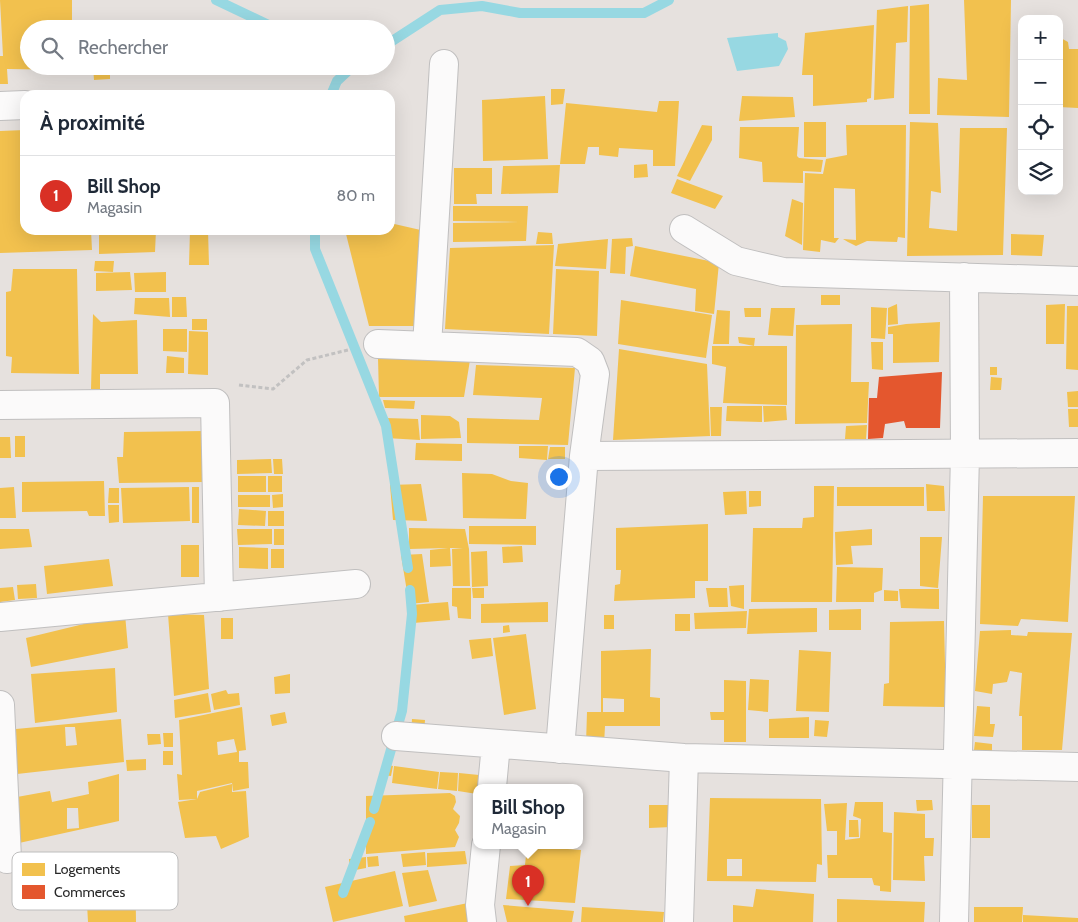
<!DOCTYPE html>
<html lang="fr">
<meta charset="utf-8">
<style>
body{margin:0;font-family:Cabin,sans-serif;background:#f2f2f3;color:#1f2937}
.controls{position:absolute;right:15px;top:15px;display:grid;overflow:hidden;border-radius:10px;box-shadow:0 5px 20px #0002}
.controls button{width:45px;height:45px;display:grid;place-items:center;padding:0;border:0;border-bottom:1px solid #e0e1e3;background:#fff;color:#1f2937;font:25px sans-serif}
.you{position:absolute;left:558px;top:476px;width:18px;height:18px;margin:-12px;border:4px solid #fff;border-radius:50%;background:#1a73e8;box-shadow:0 0 0 8px #1a73e833}
.badge{display:grid;place-items:center;width:32px;height:32px;border-radius:50%;background:#d93025;color:#fff;font-size:16px;font-weight:700}
.pin{position:absolute;translate:-50% -41px;filter:drop-shadow(0 1px 2px #0008)}
.pin::after{content:'';position:absolute;top:26px;width:18px;height:15px;background:inherit;clip-path:polygon(0 0,100% 0,50% 100%)}
.popup{position:absolute;left:473px;top:784px;width:110px;height:65px;box-sizing:border-box;display:grid;place-content:center;border-radius:10px;background:#fff;filter:drop-shadow(0 1px 4px #0005);font-size:16px;white-space:nowrap;color:#747a83}
.popup b{font-size:19px;color:#1f2937}
.popup::after{content:'';position:absolute;left:50%;top:100%;margin-left:-10px;border:10px solid transparent;border-top-color:#fff}
.list{margin:0;padding:0;list-style:none}
h2{display:flex;justify-content:space-between;align-items:center;height:65px;margin:0;padding:0 20px;font-size:21px}
h2 small{font-size:16px;font-weight:400;color:#747a83}
.list li{display:grid;grid-template-columns:32px 1fr auto;gap:15px;align-items:center;box-sizing:border-box;height:80px;padding:0 20px;border-top:1px solid #e0e1e3}
.list b{display:block;font-size:19px;white-space:nowrap}
.list p{margin:0;font-size:16px;white-space:nowrap;color:#747a83}
.list em{font-size:16px;font-style:normal;color:#747a83}
.icon{flex:none;width:28px;height:28px;fill:none;stroke:currentColor;stroke-width:2;stroke-linecap:round;stroke-linejoin:round}
.map{position:relative;flex:none;width:1078px;height:922px;overflow:hidden}
.search{position:absolute;background:#fff;box-shadow:0 5px 20px #0002;left:20px;top:20px;width:375px;height:55px;display:flex;align-items:center;gap:12px;box-sizing:border-box;padding:0 18px;border-radius:28px;color:#747a83;font-size:19px}
.panel{position:absolute;background:#fff;box-shadow:0 5px 20px #0002;left:20px;top:90px;width:375px;height:145px;border-radius:15px}
.map>svg:first-child{display:block}
.water{fill:#97d8e2}
.homes{fill:#f2c14e;fill-rule:evenodd}
.shops{fill:#e4572e}
.lines{fill:none;stroke-linecap:round;stroke-linejoin:round}
.stream{stroke:#97d8e2;stroke-width:10}
.minor-casing{stroke:#c0bfbf;stroke-width:30}
.path{stroke:#c2c1c1;stroke-width:3;stroke-dasharray:4 2.5;stroke-linecap:butt}
.minor{stroke:#fbfafa;stroke-width:28}
.key{fill:#fff;stroke:#bebebe;stroke-width:1}
.key-label{font-size:14px;fill:#282828}
</style>
<div class="map">
<svg width="1078" height="922" viewBox="0 0 1078 922">
<rect width="100%" height="100%" fill="#e6e1de"/>
<path class="water" d="M778,33V37L786,41L788,49L779,66L737,71L727,38Z"/>
<path class="homes" d="M0,0H72V29H29V66H73L74,70L7,69L8,84H0V56H3Z
M964,0H1011L1009,117L937,115L938,78L967,80Z
M929,4L930,114H909L910,6Z
M908,6L907,42L896,43L894,98L874,100L877,10Z
M874,25L871,98L867,99V102L813,106V75H802L805,33Z
M1059,37L1068,42L1069,49H1078V108L1059,107Z
M93,66H110V79L94,80Z
M551,89H565L563,104L551,105Z
M545,96L548,159L483,161L482,100Z
M742,96L793,97L795,117L739,121Z
M659,101H679L675,166H653V150L619,148L618,157L599,155V147H588L585,164H560L566,103L657,112Z
M804,122H826V157H804Z
M910,122L938,123L941,193L931,191L929,228L957,231L960,128H1007L1003,255L907,256Z
M702,125L712,126V140L690,181L677,176Z
M846,125H906L905,238L898,237L897,242L867,241L856,246L848,242L843,239L856,240L855,189L834,188V238H839L835,243L821,240L820,252L803,250L805,173L823,174L826,159L847,155Z
M740,127H799L797,156L799,158L823,160L821,172L803,171V183L763,182L762,162L739,158Z
M25,130V230H91L92,250L0,253V131Z
M647,164L648,177L634,178V165Z
M560,165L558,193L501,194L503,166Z
M454,168H492V194H476L477,204H454Z
M677,179L723,196L715,209L671,193Z
M792,199L803,203L802,245L785,236Z
M453,206H528L526,241L453,242V223L519,222L453,221Z
M390,223L425,231L419,326H369L345,230H390Z
M99,230H156L155,252L99,254Z
M190,230H208L209,265H189Z
M538,232L552,233L553,244H536Z
M1011,234L1044,235L1042,256L1011,255Z
M632,238L633,246L626,247L625,274L610,273L612,239Z
M608,239L606,269L555,266L558,244Z
M554,245L549,334L445,329L450,248Z
M635,246L719,263L714,314L695,311L696,289L630,276Z
M95,261H114L113,272L94,271Z
M13,269H77L79,374L11,373L12,357L6,356V292L11,291Z
M556,269L599,271L597,336L553,334Z
M130,272L132,290L96,291V273Z
M166,272V292H135L134,273Z
M821,295H840V305H821Z
M172,297H186L187,317H172Z
M135,298H169L170,317L134,314Z
M621,300L712,315L706,358L618,344Z
M897,304L898,324L888,325V308Z
M1065,304L1064,344H1046V305Z
M1067,306H1078V370L1066,369Z
M871,307L887,308L885,339L871,338Z
M744,308H761V317H745Z
M771,308H795L793,336L768,335Z
M717,310L730,311L729,344H713Z
M93,314L101,322L137,320L138,374H100V389H91Z
M192,319H207V330H192Z
M940,322L939,362L893,363V334H888V327L906,324Z
M852,324L851,382H869L867,423L795,424L796,325Z
M163,329H187V352L163,351Z
M189,331L208,332V375L188,374Z
M738,337L755,338L754,346L739,343Z
M871,342H883V370L872,369Z
M712,346H787V405L723,403L726,367L712,364Z
M619,349L707,364L710,436L613,440Z
M167,356L184,358V373H166Z
M378,358L470,360L464,397H379Z
M476,365L575,368L568,445L467,443V418L539,420L542,398L473,395Z
M990,367H997V375H990Z
M991,377L1002,378L1001,390H990Z
M1078,391V407H1068L1067,392Z
M383,400L415,401L414,409L385,408Z
M727,406H762V422L726,421Z
M763,406H786L787,420L764,422Z
M710,407H722L721,436H711Z
M1068,409H1078V427H1069Z
M421,415L450,416L459,422L461,438L421,439Z
M385,418L418,419L420,440L386,438Z
M867,425L866,439H845L846,426Z
M205,431L204,482L119,483L117,457H123L124,432Z
M15,436H25V457H15Z
M0,437H10L11,458H0Z
M416,443L462,444V461L415,460Z
M519,446H548L547,460L519,458Z
M550,447H565V459H548Z
M271,459L272,473L237,474V460Z
M273,459H282L283,474H274Z
M462,473L492,474L511,481L528,483L526,519L463,518Z
M238,476H266V492H238Z
M268,476H282V492H268Z
M104,481L105,516H89L87,511L22,512V482Z
M421,484L427,521L393,520L390,485Z
M926,484L944,486L945,511H927Z
M814,486H834L832,602H751L753,528H802L803,518L814,517Z
M14,487L16,518H0V488Z
M189,487L190,521L123,523L121,488Z
M192,487H199V523H192Z
M837,487H924V506H837Z
M109,488H119V503H108Z
M746,491L747,514L725,515L723,492Z
M749,491H761V506L749,507Z
M283,494V507L273,508L272,495Z
M238,495H270V507H238Z
M983,496H1075L1068,622L1021,619L1018,626L980,624Z
M108,505H119V522L109,523Z
M239,509L266,511L265,526L238,525Z
M268,511H284V526H268Z
M708,524V581H695V598L614,601L615,585L620,584L621,570H616V528Z
M469,526H536V545L469,544Z
M409,528L465,529L469,549L470,586H453L452,549L463,548H450L451,566L430,567V550L448,548L409,549Z
M0,529H29L32,547L0,549Z
M237,529H272V544L238,545Z
M274,529H284V545H274Z
M872,529V545L851,546L853,564L836,565L835,532Z
M920,537H942L938,588L920,586Z
M181,545H199V577H181Z
M522,546L523,562L503,563L502,547Z
M239,547L268,548V569L239,568Z
M271,549H284V568H271Z
M487,551L488,586L472,587L471,552Z
M422,554L429,602L409,604L401,555Z
M109,559L113,586L47,594L44,566Z
M837,567L883,568L882,590L874,593V602H836Z
M36,584L37,598L18,599L17,585Z
M744,585V609L731,606L729,586Z
M13,587L15,600L0,602V588Z
M452,588H471V619L458,618L457,607L452,606Z
M472,588H484V598H473Z
M706,588H727L728,607H709Z
M899,589H939V609L901,608Z
M884,590L898,591V601H884Z
M448,602L450,620L413,623L411,605Z
M548,602V622L481,623V604Z
M817,608V632L747,634L749,609Z
M861,609V630H829V610Z
M747,611L746,628L695,629L694,613Z
M125,614L128,648L31,667L26,638Z
M168,614L204,615L209,689L174,696Z
M675,614H690V631H675Z
M604,615H614V629H604Z
M221,618H233V639H221Z
M944,621L946,707L883,706L884,684L889,683L890,622Z
M509,625L510,632L503,633V626Z
M1011,630V635L1027,636L1028,632L1072,633L1062,750H1022V716H1019L1022,673L1010,671L1007,682L993,684L992,694L975,691L980,631Z
M526,634L536,709L504,715L493,638Z
M491,638L493,656L472,659L469,640Z
M651,649L650,697L660,698V726H605L604,745L586,744L587,712H601V651ZM603,698L624,699V712H603Z
M799,650L831,652L829,712L796,711Z
M115,668L117,712L35,723L31,674Z
M290,674V693L275,694L274,677Z
M750,679L769,680L768,712L748,710Z
M724,680L746,681V742H724V720H711L710,712H724Z
M226,690L228,694L239,693L240,705L214,710L211,694Z
M208,693L211,712L175,718L174,700Z
M977,706L990,707V724H995L993,737L974,736Z
M242,707L246,750L239,751V762H248L249,788L233,791L232,783L197,791V799L200,792L232,784V792L246,791L249,837L221,849L216,836L185,838L178,802L197,799L179,800L177,774L182,775L179,720ZM234,739L237,752L218,755L217,742Z
M285,712L287,723L272,726L270,715Z
M809,717V738H769V719Z
M121,719L124,762L17,774L16,729ZM65,727H75L77,745L66,746Z
M412,719L425,720L424,734L411,733Z
M815,720L829,721L827,737L814,736Z
M163,733H173V747H164Z
M147,734H160L161,744L148,745Z
M975,742L992,744V751L974,750Z
M163,751H173V765H163Z
M146,759V770L127,771L126,760Z
M383,764L393,766L391,776L381,775Z
M394,766L439,772L437,789L392,783Z
M440,772L458,773L457,791L438,789Z
M459,773L479,775L477,794L458,791Z
M119,774V821L19,843L17,797L50,791L52,802L89,794L88,782ZM67,808H78L79,828L67,829Z
M450,793L455,796L456,802L453,809L460,816L459,823L455,830L459,837L455,847L366,854V796Z
M710,798L821,799L822,865L817,864L816,882L707,881ZM727,859H742V876H727Z
M916,800H932L933,810L917,811Z
M855,802H883V832L892,833L891,892L880,891V886L874,885L872,878H828L827,855H837V831H827L824,804L847,803L845,840L860,838L861,819L853,816Z
M649,805H671L672,827L649,828Z
M972,805H990V838H972Z
M894,812L925,814V838H934L933,856H924L925,881L893,880Z
M849,820H858L859,837H849Z
M527,846L581,850L575,903L506,899L510,866L525,865Z
M465,851L467,864L427,867V853Z
M425,852L426,865L403,867L401,854Z
M135,853L136,922H88L86,886L82,884L81,855Z
M378,856L379,866L368,867L367,857Z
M366,857V868L350,871L349,859Z
M428,870L437,901L409,907L402,873Z
M395,871L403,906L333,922L325,887Z
M756,889L814,894L813,922H733V905L753,907Z
M837,899L925,902L924,922H837Z
M468,903L472,922H405L404,916Z
M503,905L574,911L572,922H507Z
M582,907L664,912L663,922H581Z
M974,907H1023L1022,922H974Z
M1023,915L1078,918V922H1023Z"/>
<path class="shops" d="M942,372L940,428H906L904,421L885,424L883,438L868,439L869,398H877L879,377Z"/>
<g class="lines">
<path class="stream" d="M216,0L277,29
M386,45L440,10L482,6L520,13H644L669,0
M331,95L337,81L353,66
M315,230V249L386,426L408,568
M374,809L402,711L412,614L410,590
M343,893L370,822"/>
<g class="minor-casing">
<path id="minor" d="M0,106L25,105
M684,229L736,261L783,272L1078,281
M378,344L577,352L590,361L595,374L584,456L560,749
M427,346L444,64
M0,405L215,403L219,597
M584,456L1078,453
M0,617L356,584
M0,705L7,859
M396,736L684,758L1078,767
M492,787L496,744
M482,922L480,905L486,845
M679,922L684,758
M954,922L965,454L964,277"/>
</g>
<path class="path" d="M239,385L273,389L307,360L348,350"/>
<use href="#minor" class="minor"/>
</g>
<rect x="12" y="852" width="166" height="58" rx="8" class="key"/>
<rect x="22" y="863" width="23" height="13" fill="#f2c14e"/>
<rect x="22" y="885" width="23" height="14" fill="#e4572e"/>
<g class="key-label">
<text x="54" y="874">Logements</text>
<text x="54" y="897">Commerces</text>
</g>
</svg>
<div class="controls">
<button>+</button>
<button>−</button>
<button><svg class="icon" aria-label="locate" viewBox="0 0 24 24"><circle cx="12" cy="12" r="6"/><path d="M12 2v4M12 18v4M2 12h4M18 12h4"/></svg></button>
<button><svg class="icon" aria-label="layers" viewBox="0 0 24 24"><path d="M12 4l9 5-9 5-9-5zM3 14l9 5 9-5"/></svg></button>
</div>
<div class="you"></div>
<div class="pin badge" style="left:528px;top:906px">1</div>
<div class="popup"><b>Bill Shop</b>Magasin</div>
<div class="search"><svg class="icon" aria-label="search" viewBox="0 0 24 24"><circle cx="10" cy="10" r="6"/><path d="M15 15l6 6"/></svg>Rechercher</div>
<section class="panel">
<h2>À proximité<small></small></h2>
<ul class="list">
<li><span class="badge">1</span><div><b>Bill Shop</b><p>Magasin</p></div><em>80 m</em></li>
</ul>
</section>
</div>
